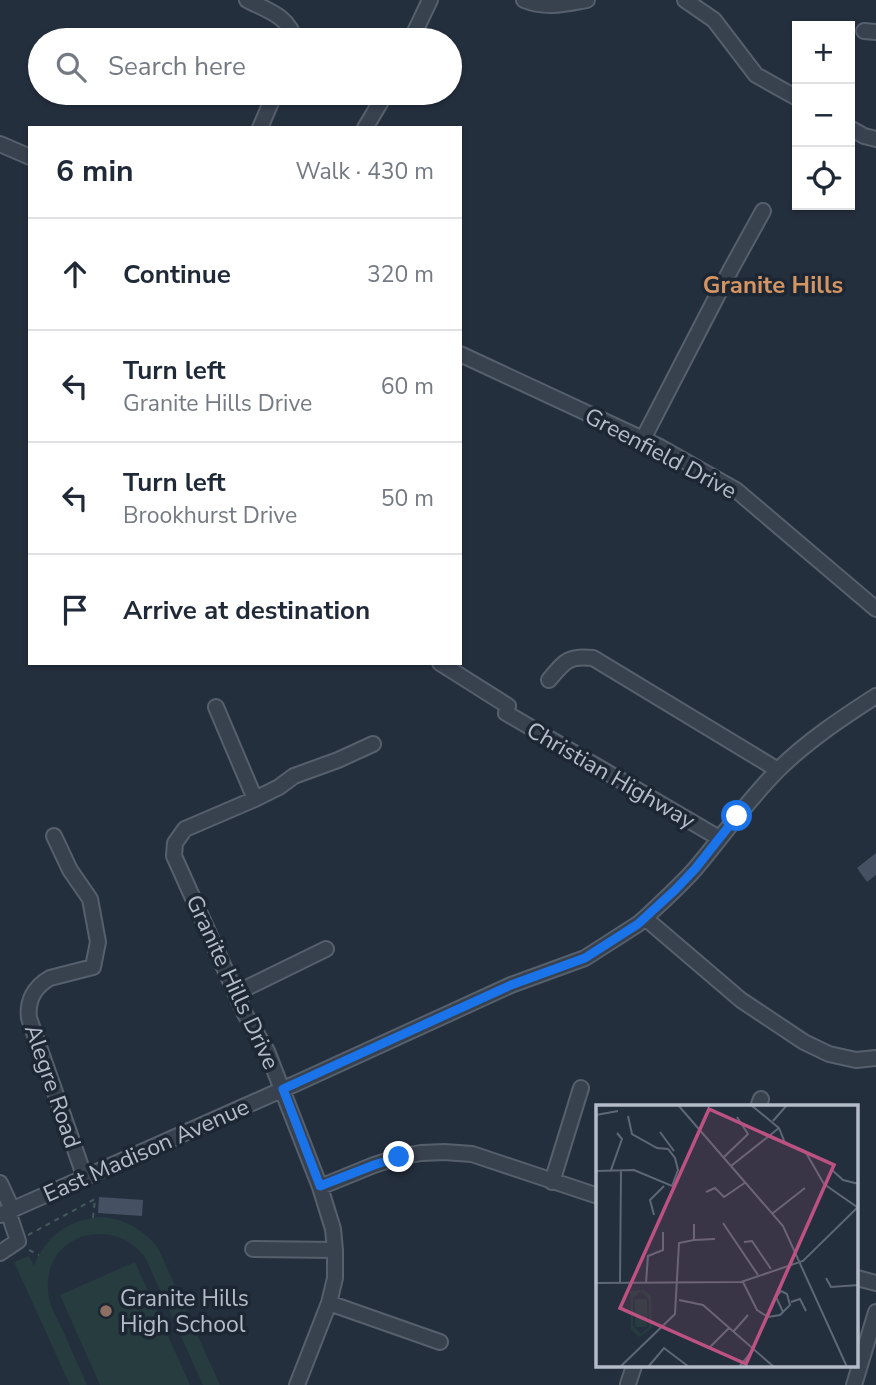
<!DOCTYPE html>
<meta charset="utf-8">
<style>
body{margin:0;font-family:"Nunito Sans",sans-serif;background:#f2f2f3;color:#1f2937}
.controls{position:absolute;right:21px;top:21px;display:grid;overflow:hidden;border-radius:0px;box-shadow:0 2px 5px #0004}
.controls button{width:63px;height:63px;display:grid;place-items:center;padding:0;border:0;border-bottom:2px solid #e0e1e3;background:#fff;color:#1f2937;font:35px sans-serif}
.stop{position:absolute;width:21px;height:21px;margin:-16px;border:5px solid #1a73e8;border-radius:50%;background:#fff}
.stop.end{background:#1a73e8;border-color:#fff;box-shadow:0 2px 7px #0008}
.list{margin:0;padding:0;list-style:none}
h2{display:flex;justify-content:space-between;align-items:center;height:91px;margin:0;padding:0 28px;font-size:30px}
h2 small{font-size:23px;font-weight:400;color:#747a83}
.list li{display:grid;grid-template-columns:46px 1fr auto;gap:21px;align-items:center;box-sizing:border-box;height:112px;padding:0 28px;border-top:2px solid #e0e1e3}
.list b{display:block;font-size:26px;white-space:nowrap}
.list p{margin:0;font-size:23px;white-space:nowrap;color:#747a83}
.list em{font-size:23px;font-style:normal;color:#747a83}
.icon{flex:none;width:38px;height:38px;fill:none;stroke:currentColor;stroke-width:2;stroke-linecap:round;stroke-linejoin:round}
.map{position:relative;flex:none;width:876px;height:1385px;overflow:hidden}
.search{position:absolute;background:#fff;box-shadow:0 2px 5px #0004;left:28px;top:28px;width:434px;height:77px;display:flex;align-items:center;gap:18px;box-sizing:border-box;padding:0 24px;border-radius:38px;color:#747a83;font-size:26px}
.panel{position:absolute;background:#fff;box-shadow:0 2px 5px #0004;left:28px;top:126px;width:434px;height:539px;border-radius:0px}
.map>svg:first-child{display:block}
.green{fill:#263c3f}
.building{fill:#455162}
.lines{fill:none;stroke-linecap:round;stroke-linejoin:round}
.minor-casing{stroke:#565f6c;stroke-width:18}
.path{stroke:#44595c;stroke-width:2;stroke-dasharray:5 5;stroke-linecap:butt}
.minor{stroke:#38414e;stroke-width:14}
.route{stroke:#1a73e8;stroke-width:9}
.education-dot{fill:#8d6e63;stroke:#1d2633;stroke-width:2.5}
.labels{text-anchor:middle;stroke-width:7;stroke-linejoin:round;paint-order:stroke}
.street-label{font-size:23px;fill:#b4bcc9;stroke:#1d2633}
.poi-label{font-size:23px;fill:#b4bcc9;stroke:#1d2633;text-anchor:start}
.neighbourhood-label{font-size:24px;font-weight:bold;fill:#d59563;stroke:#1d2633}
.inset-road{fill:none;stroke:#5e6776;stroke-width:2}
.view{fill:#bd5182;fill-opacity:0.15;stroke:#bd5182;stroke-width:3.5}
.inset-edge{fill:none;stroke:#b4bcc9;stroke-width:3.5}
</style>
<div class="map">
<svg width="876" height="1385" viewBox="0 0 876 1385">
<rect width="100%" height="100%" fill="#242f3e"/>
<path class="green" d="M104,1217C127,1220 144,1230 158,1248L220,1385H203L145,1257C111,1214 43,1235 48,1291C49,1305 57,1318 63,1331C71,1349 79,1367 87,1385H70L14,1262L29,1256L34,1266C46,1235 71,1218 104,1217Z
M135,1262L190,1385H100L60,1295Z"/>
<path class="building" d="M876,853V875L867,882L857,868Z
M99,1197L143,1200L142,1216L98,1213Z"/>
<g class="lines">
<g class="minor-casing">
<path id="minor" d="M247,0C266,10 290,16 294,40
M524,0C546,9 565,4 587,0
M685,0L714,20L756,75L797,98
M864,31L876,32
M411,40L430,0
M260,128L275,93
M365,128L386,93
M850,128L864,136L876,139
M0,144L30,157
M460,354L660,447L736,490L876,609
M643,439L731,269L763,211
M440,663L508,706L506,713L719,838
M549,680C564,662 568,655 593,658L778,770
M216,707L255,799L185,829L175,843L174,856L245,1014L267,1051L320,1187L333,1229L335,1250V1278L329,1303L297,1385
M255,799L279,787L294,776L338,760L373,744
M54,836L70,870L90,899L98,942L93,967L50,978C34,987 27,1001 29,1018L85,1178
M645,918L741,1000L804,1042L829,1054L856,1060L876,1058
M236,993L326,949
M758,1107L761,1099
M552,1182L581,1088
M0,1183L12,1209
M320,1187L374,1165L399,1157L421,1153L444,1152L472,1154L598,1196
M0,1215L297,1083L511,985L585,958L638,924L645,918C662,902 680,886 695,869C723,836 747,801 778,770C807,741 842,718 876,696
M253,1249L335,1250
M0,1253L18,1241L8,1211
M857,1278L876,1283
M329,1303L440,1342
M628,1384L634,1366
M854,1385L876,1312"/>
</g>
<path class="path" d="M28,1235L95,1199L93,1218
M29,1250L39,1255"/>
<use href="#minor" class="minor"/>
</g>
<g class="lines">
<path class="route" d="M399,1157L374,1165L320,1186L283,1089L511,985L585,958L638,924L675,890L695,869L737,816"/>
</g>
<circle class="education-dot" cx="106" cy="1311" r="7"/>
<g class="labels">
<g class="street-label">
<text transform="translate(661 453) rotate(28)" y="8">Greenfield Drive</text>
<text transform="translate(611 775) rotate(30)" y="8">Christian Highway</text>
<text transform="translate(233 982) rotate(65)" y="8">Granite Hills Drive</text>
<text transform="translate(53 1086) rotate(71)" y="8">Alegre Road</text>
<text transform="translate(146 1150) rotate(-24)" y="8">East Madison Avenue</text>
</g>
<g class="poi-label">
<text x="120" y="1306">Granite Hills<tspan x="120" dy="26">High School</tspan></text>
</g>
<g class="neighbourhood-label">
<text x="773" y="293">Granite Hills</text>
</g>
</g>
<g transform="translate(596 1105)">
<rect width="262" height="262" fill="#242f3e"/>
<path d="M48,185L55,191L56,223L43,232L35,224L34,186ZM45,186L53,195V222L45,229L37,221V193ZM39,194H51V222H39Z" fill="#263c3f" fill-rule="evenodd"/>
<path class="inset-road" d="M82,0L187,121L251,262M155,0L183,23L189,38L209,46L228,79L261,102M0,10L22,6M177,16L191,0M64,27L78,46M128,52L152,29L141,12M135,61L183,23M235,64L247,75L263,79M15,65L26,34L21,28M0,66L38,65L76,81L82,65L79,53L72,44L61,43L36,29L32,11M110,87L119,83L128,92L150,77M177,108L209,83M58,110L54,95L68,81M127,118L162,170M98,135L119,134M148,137L156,136L175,164M230,173L235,182L263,180M147,177L161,205L172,212L184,210L194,200L191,189L185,186L180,192L187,207M0,178L145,177L207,156L263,101M24,178L25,65M50,178L52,151L67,145V127M83,195L107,200L178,262M195,197L204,194L210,206M137,227L152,210M114,242L133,223M24,262L79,209L83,138L98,135V119M52,262L68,243L93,262M143,262L157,245"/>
<path class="view" d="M113,4L238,60L150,259L24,203Z"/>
<rect width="262" height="262" class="inset-edge"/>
</g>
</svg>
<div class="controls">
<button>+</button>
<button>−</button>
<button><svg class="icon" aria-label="locate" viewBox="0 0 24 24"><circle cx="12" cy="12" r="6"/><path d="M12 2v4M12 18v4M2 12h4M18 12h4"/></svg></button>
</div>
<div class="stop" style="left:737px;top:816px"></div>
<div class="stop end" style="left:399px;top:1157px"></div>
<div class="search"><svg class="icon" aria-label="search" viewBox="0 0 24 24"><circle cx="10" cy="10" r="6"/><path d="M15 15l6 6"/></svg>Search here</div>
<section class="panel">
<h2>6 min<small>Walk · 430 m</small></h2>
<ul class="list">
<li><svg class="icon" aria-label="ahead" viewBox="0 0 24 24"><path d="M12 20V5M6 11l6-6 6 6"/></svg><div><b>Continue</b></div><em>320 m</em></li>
<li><svg class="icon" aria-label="left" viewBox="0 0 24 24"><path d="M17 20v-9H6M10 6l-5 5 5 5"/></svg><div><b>Turn left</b><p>Granite Hills Drive</p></div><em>60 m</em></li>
<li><svg class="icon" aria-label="left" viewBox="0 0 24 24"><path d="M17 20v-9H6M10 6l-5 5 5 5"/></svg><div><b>Turn left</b><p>Brookhurst Drive</p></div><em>50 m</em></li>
<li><svg class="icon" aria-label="arrive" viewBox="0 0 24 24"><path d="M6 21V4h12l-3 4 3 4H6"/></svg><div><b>Arrive at destination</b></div></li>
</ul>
</section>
</div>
